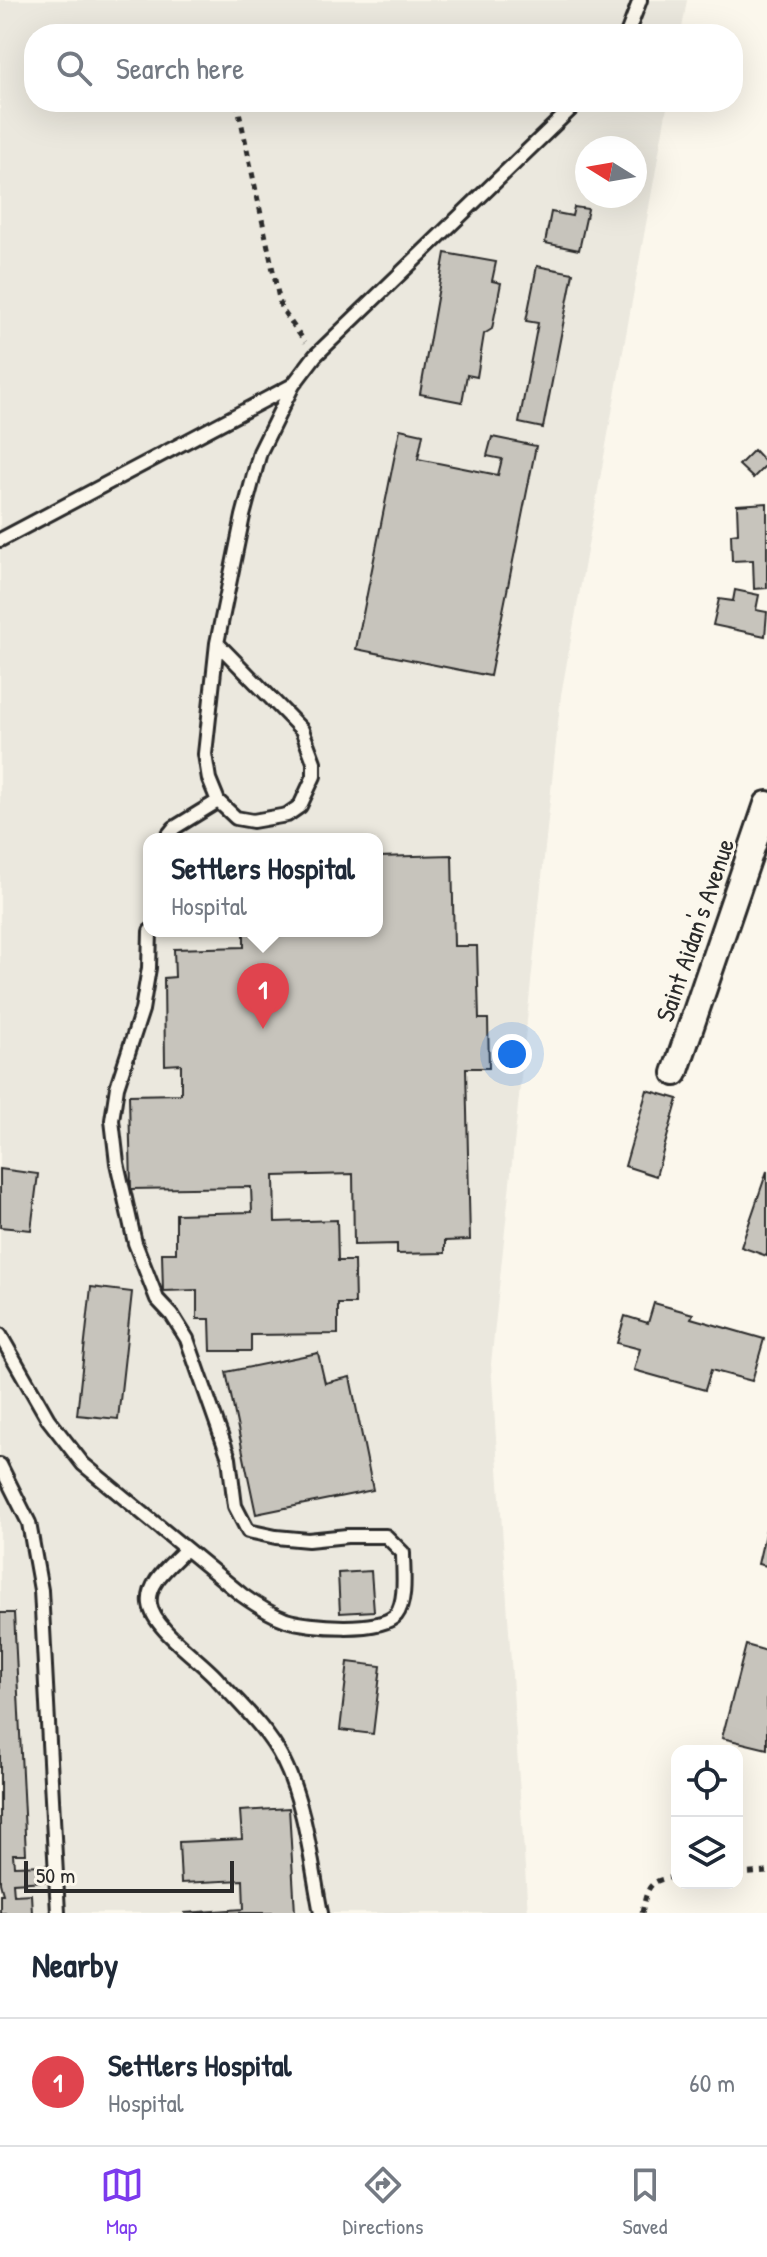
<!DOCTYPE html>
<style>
body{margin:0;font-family:"Patrick Hand",sans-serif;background:#f6f6f7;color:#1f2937}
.controls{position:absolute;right:24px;bottom:24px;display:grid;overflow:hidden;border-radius:16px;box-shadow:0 8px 32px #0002}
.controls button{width:72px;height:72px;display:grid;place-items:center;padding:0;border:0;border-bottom:2px solid #e0e1e3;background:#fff;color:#1f2937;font:40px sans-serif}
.compass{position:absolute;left:575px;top:136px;width:72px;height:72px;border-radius:50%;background:#fff;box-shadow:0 8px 32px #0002;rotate:281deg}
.scale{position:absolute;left:24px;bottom:20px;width:210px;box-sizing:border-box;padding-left:8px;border:4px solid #2b2b2b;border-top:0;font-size:22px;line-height:28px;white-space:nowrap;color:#2b2b2b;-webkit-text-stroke:6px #fbf7ec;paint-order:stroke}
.you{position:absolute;left:512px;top:1054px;width:28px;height:28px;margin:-20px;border:6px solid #fff;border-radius:50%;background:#1a73e8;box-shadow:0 0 0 12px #1a73e833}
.badge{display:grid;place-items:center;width:52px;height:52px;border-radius:50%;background:#7c3aed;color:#fff;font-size:26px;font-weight:700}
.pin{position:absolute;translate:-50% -66px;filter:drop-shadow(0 2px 4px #0008)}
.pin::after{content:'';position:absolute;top:42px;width:28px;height:24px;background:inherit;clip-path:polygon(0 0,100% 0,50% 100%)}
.popup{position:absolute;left:143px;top:833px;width:240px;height:104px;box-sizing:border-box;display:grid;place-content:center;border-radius:16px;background:#fff;filter:drop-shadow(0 2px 6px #0005);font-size:26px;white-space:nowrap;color:#747a83}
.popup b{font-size:30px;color:#1f2937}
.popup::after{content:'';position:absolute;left:50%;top:100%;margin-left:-16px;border:16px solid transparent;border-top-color:#fff}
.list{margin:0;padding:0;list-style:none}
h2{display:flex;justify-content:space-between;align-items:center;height:104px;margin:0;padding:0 32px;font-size:34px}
h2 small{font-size:26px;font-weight:400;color:#747a83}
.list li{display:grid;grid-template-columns:52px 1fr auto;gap:24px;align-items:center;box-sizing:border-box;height:128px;padding:0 32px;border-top:2px solid #e0e1e3}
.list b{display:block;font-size:30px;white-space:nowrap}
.list p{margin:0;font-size:26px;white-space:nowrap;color:#747a83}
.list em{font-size:26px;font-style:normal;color:#747a83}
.icon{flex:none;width:44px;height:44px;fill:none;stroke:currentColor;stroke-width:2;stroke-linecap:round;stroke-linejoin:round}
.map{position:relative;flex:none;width:767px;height:1913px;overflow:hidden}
.search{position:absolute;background:#fff;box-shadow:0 8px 32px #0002;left:24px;right:24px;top:24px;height:88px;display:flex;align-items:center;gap:20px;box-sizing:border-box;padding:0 28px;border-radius:32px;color:#747a83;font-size:30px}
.sheet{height:232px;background:#fff}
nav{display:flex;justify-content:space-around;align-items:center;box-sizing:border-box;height:112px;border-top:2px solid #e0e1e3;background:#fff;font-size:22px;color:#747a83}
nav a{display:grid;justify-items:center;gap:4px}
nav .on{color:#7c3aed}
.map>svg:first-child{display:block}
.built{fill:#ebe8de;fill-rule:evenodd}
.building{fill:#c7c4bc;stroke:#2b2b2b;stroke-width:2}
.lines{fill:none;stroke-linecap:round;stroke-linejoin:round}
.lane-casing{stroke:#2b2b2b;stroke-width:18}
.street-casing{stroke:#2b2b2b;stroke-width:30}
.path{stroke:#2b2b2b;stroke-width:5;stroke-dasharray:6 6;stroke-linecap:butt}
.lane{stroke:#fbf7ec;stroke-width:12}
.street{stroke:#fbf7ec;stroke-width:24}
.labels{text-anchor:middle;stroke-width:6;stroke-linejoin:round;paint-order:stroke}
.street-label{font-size:26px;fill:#2b2b2b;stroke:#fbf7ec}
</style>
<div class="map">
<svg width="767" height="1913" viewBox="0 0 767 1913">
<rect width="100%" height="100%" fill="#fbf7ec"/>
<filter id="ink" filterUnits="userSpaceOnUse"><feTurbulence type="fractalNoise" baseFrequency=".0125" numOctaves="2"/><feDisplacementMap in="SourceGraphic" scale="16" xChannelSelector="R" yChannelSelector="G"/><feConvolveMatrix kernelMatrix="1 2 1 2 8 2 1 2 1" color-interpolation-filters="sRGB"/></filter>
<g filter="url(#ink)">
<path class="built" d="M0,0H687L681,34H34V102H668L561,695L491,1364L528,1913H0ZM587,148H635V196H587ZM149,839H377V931H149Z"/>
<path class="building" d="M574,207L588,209L579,250L545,243L551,212L572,216Z
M445,253L496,262L492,281L501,283L492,329L484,334L477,377L467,375L462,402L420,394Z
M537,266L573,273L543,428L519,423L538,323L526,321Z
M400,429L423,434L418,459L498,475L502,459L487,456L492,437L536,446L490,676L356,649Z
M754,450L767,464L753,478L739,465Z
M767,503V588L754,589L753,560L732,561L731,534L738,533L737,505Z
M735,590L759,595L756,610L767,612L765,636L713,625L719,599L733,601Z
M452,855L454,946H477L479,1019H488L489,1068H466L470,1240L445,1241V1253L397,1254V1244L354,1245L353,1174L274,1176L275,1222L337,1220L338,1261H354L355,1304H338V1334L251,1335V1351H211L210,1319H197V1290L163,1291L162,1253H176V1214L252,1212L251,1187L131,1189L129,1095L181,1094V1064L165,1065L164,978L175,977L174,949L244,947V931H377V857Z
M647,1090L678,1099L656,1176L625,1166Z
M0,1169L38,1174L31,1230L0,1227Z
M767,1171V1256L741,1247Z
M91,1287L132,1292L118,1419L77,1415Z
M654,1303L693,1314L691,1318L764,1339L752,1381L711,1370L705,1390L634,1370L640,1349L617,1343L625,1316L648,1323Z
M318,1353L325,1383L350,1377L373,1490L256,1514L226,1372Z
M767,1525V1566L758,1564Z
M371,1571L374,1611L340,1613L338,1573Z
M0,1613H14L26,1854H13L14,1866L45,1865L46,1881L13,1883L14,1895L31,1894L32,1913H0V1894H3L0,1883Z
M746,1645L767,1651V1749L722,1738Z
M348,1662L381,1666L373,1734L340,1730Z
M289,1808L295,1913H184L244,1909L243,1880L181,1883L179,1842L242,1839L240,1811Z"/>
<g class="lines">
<g class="lane-casing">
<path id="lane" d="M627,34L640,0
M0,540L293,385
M217,643L302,730L314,762V776L300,806L287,815L253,821L236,818L218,801L209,779L205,754L217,643L243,516L260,452L293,385L315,356L578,102
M165,839L174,828L218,801
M0,1335L48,1419L83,1464L242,1595C256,1605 270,1614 286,1620C308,1627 381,1633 396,1615C407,1601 403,1571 403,1553L386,1536H347L308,1540L276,1537L248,1531L235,1506L229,1458L187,1339L172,1315L157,1299L135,1243L117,1163L112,1120L117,1087L142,1010L149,968L150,931
M0,1465L29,1523L41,1590L58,1913
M185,1550C171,1565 147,1582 150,1604C153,1629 201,1660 218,1680C240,1704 268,1730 283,1760C306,1806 311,1863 321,1913"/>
</g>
<g class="street-casing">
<path id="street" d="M675,1073L767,804"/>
</g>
<path class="path" d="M237,102L281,308L305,342
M737,1874L767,1872
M642,1913C647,1887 649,1879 677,1877"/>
<use href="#lane" class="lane"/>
<use href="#street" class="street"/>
</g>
</g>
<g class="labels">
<g class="street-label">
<text transform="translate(695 930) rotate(-71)" y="9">Saint Aidan's Avenue</text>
</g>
</g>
</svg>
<div class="controls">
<button><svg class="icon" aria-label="locate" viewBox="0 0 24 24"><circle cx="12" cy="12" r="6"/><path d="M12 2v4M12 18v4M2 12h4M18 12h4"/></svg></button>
<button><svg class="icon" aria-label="layers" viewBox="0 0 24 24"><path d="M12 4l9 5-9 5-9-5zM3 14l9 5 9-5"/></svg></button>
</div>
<svg class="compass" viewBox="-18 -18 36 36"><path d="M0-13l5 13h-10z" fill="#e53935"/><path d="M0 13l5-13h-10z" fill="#747a83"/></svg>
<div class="scale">50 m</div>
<div class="you"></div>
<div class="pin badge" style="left:263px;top:1029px;background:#e0444e">1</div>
<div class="popup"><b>Settlers Hospital</b>Hospital</div>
<div class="search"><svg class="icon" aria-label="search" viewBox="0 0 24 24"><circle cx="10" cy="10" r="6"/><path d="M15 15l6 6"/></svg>Search here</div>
</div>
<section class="sheet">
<h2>Nearby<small></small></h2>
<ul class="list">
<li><span class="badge" style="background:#e0444e">1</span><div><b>Settlers Hospital</b><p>Hospital</p></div><em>60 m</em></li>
</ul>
</section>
<nav>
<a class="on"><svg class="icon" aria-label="map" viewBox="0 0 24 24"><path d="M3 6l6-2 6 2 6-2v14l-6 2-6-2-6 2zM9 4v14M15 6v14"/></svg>Map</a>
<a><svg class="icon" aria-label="directions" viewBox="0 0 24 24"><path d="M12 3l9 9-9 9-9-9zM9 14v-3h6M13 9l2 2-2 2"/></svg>Directions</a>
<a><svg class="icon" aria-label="saved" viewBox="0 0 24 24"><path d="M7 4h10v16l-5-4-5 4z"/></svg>Saved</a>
</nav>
